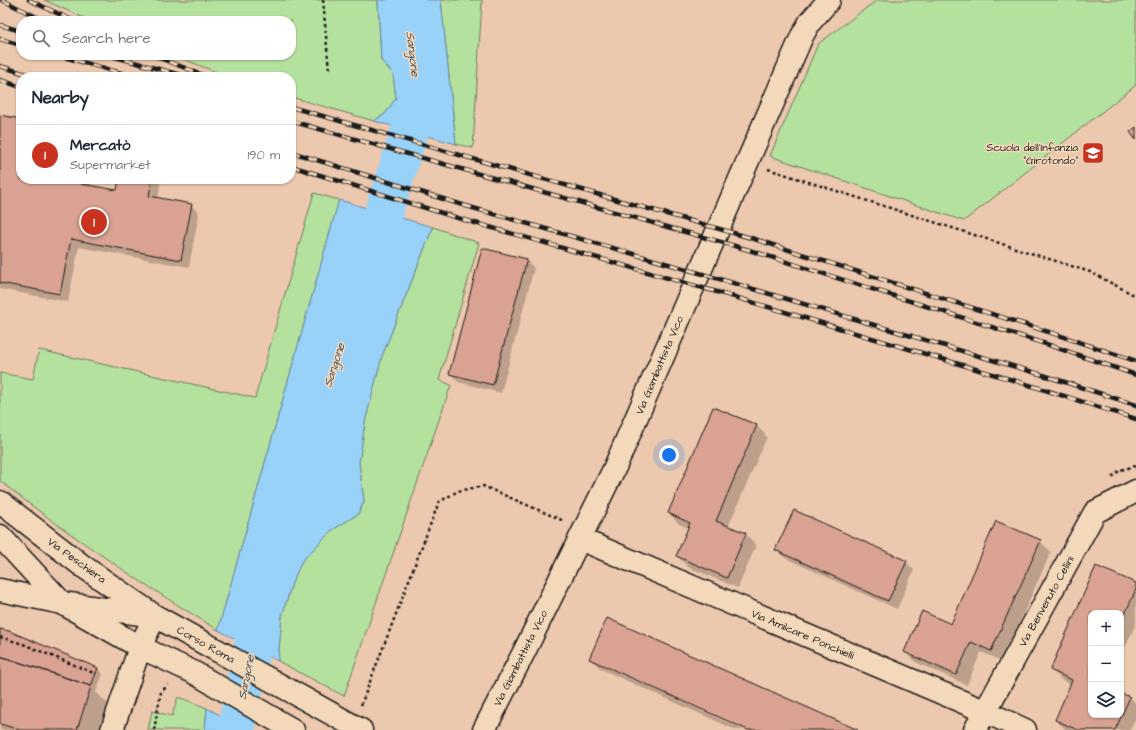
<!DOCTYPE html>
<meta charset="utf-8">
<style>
body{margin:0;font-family:"Architects Daughter",sans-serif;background:#f6f6f7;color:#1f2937}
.controls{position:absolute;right:12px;bottom:12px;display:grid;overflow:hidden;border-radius:8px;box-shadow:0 1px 3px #0004}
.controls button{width:36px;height:36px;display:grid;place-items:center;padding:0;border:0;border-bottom:1px solid #e0e1e3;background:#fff;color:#1f2937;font:20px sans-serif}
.you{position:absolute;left:669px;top:455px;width:14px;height:14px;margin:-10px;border:3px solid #fff;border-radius:50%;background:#1a73e8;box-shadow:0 0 0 6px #1a73e833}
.badge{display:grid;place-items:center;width:26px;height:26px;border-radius:50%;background:#c8321e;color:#fff;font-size:13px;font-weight:700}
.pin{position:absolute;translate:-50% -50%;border:2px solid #fff;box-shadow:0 1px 4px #0006}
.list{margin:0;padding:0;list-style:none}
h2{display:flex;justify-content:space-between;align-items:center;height:52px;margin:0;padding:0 16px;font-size:17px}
h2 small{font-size:13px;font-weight:400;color:#747a83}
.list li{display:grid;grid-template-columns:26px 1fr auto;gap:12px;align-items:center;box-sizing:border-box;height:60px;padding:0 16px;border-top:1px solid #e0e1e3}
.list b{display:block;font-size:15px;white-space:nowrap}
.list p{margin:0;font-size:13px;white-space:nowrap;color:#747a83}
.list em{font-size:13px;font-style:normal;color:#747a83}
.icon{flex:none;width:22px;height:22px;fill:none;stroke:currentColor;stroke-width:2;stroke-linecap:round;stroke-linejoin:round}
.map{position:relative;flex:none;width:1136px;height:730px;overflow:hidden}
.search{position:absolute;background:#fff;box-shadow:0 1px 3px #0004;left:16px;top:16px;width:280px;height:44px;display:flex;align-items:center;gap:10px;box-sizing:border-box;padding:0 14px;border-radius:16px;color:#747a83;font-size:15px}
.panel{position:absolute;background:#fff;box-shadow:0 1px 3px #0004;left:16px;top:72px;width:280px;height:112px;border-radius:16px}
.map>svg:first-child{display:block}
.green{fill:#b5e19f;stroke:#687e5e}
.water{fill:#99d2f9;stroke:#6789a1}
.shadow{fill:#0003}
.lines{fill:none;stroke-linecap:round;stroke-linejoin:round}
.river{stroke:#99d2f9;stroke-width:38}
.building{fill:#d9a292;stroke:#1c1c1c}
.minor-casing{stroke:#1c1c1c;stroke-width:25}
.path{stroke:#1c1c1c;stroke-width:2.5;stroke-dasharray:3 3;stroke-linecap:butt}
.minor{stroke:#f4d8ba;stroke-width:22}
.rail-casing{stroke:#1c1c1c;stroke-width:4.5}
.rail{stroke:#f4d8ba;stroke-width:3;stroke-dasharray:9;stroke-linecap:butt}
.labels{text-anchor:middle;stroke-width:3;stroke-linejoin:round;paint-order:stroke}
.poi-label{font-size:11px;fill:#1c1c1c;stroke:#f4d8ba;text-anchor:end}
.street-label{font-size:11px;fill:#1c1c1c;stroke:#f4d8ba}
.water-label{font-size:12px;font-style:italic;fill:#3b4a53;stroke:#f4d8ba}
</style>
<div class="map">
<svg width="1136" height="730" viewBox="0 0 1136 730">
<rect width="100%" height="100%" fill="#ecc8ae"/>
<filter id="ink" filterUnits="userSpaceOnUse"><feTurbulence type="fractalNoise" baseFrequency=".025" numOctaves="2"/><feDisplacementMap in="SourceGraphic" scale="8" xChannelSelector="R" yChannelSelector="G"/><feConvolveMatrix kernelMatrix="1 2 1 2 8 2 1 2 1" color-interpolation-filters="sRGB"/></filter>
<g filter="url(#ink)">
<path class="green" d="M44,0H378L381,60L393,74L396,98L385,114L374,121L291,97V77H229L173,55H291V21H91Z
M441,0H482L473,148L456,144Z
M877,0H1136V85L964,221L770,156L818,44Z
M314,193L339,200L218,630C143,584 69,536 0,481V373L33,379L39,350L255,398Z
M433,227L479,243L439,380L451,385L344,696L278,661L282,616L292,583L302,561L331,531L358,514L364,502L359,463L365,422L382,356Z
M178,697L207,708L205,730H148L152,711L172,716Z"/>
<path class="water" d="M378,0H441L456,144L374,121L385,114L396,98L393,74L381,60Z
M339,200L433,227L382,356L365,422L359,463L364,502L358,514L331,531L302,561L292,583L282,616L278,661L218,630Z
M207,708L247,730H205Z"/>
<path class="shadow" d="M0,116L21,120V179H91L90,186L118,191L120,179H161L158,199L191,205L199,213L189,267L79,247L68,302L0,289Z
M526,260L534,268L501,393L458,382L450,373Z
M714,408L757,426L767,437L728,527L746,534L756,545L738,588L688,567L677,556L689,528L679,524L669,513Z
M1040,541L1051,552L1002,661L981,652L967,685L915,662L905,652L951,625Z
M777,550L906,562L914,570L897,609L785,558Z
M1096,567L1136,584V623L1121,657V613H1091V715H1121V694L1130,697L1136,704V717L1130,730H1066L1056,720L1071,685L1062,680L1051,670Z
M0,630L97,668L103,674L96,692L111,707L103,730H0Z
M590,659L855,730H750L601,663V665L745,730H736L601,669Z"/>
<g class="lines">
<path class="river" d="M367,263L415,115L416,81L406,0
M236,730L262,596"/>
</g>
<path class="building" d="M0,115L21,119V179H82L81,184L117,190L119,179H152L149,196L192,204L181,260L71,239L60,294L0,283Z
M1136,127V140L1130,132Z
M482,248L527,259L493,385L449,374Z
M713,407L757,425L716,521L746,533L727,578L676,556L690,523L668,513Z
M794,510L907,561L888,601L775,550Z
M996,521L1041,540L991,651L971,642L956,675L904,652L922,611L951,624Z
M1096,566L1136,583V589L1121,623V613H1091V715H1121V693L1130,697L1115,730H1078L1055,720L1072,680L1050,670Z
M607,618L858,730H748L589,659Z
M0,629L9,631L98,668L91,686L0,656Z
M0,656L91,686L77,730H20L0,724Z"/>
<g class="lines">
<g class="minor-casing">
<path id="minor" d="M0,502L84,567L152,614
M0,536L62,603L140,647L193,672L293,730
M580,539L984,711L1025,730
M0,590L62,603L155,616L361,730
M112,730L140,647L155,616
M484,730L525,650L615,467L802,36L810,22L829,0
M975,730L1095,512L1136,491"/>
</g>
<path class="path" d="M323,0L329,71
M768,169L1090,272L1136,296
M1112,477L1120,470L1136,466
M0,637L23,644L96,674
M361,705L439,502L458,491L483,486L564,521
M154,730L161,692L168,685"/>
<use href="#minor" class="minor"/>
<g class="rail-casing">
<path id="rail" d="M2,0L45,21
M29,0L74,21
M0,25L21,31
M0,39L21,45
M57,55L135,77
M108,55L188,77
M152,55L208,77
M0,66L36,77
M0,80L21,87
M291,107L751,238L1055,334L1136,361
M291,121L749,250L1049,345L1136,375
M291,152L466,206L679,267L1043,375L1136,405
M291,166L461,219L738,298L1039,388L1136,419"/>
</g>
<use href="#rail" class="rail"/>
</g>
</g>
<defs>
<g id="school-square" transform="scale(1.15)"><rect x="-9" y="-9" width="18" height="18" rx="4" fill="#c8321e" stroke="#f4d8ba"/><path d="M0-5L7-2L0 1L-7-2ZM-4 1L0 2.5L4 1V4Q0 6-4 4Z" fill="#fff"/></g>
</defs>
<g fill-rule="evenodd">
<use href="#school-square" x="1093" y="153"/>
</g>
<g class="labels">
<g class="poi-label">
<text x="1078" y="151">Scuola dell'Infanzia<tspan x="1078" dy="13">"Girotondo"</tspan></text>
</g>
<g class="street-label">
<text transform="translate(659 365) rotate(-67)" y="4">Via Giambattista Vico</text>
<text transform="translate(77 560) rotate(36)" y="4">Via Peschiera</text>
<text transform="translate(1046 601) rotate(-61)" y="4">Via Benvenuto Cellini</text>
<text transform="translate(803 634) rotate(23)" y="4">Via Amilcare Ponchielli</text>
<text transform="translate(206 644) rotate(29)" y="4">Corso Roma</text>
<text transform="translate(520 658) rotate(-63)" y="4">Via Giambattista Vico</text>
</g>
<g class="water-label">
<text transform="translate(413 54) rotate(83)" y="4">Sangone</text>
<text transform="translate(334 365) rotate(-72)" y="4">Sangone</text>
<text transform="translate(246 677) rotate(-79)" y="4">Sangone</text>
</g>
</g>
</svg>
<div class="controls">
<button>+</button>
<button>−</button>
<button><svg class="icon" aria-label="layers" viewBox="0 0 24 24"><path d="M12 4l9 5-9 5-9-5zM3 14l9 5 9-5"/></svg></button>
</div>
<div class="you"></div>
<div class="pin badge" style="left:94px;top:222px">1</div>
<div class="search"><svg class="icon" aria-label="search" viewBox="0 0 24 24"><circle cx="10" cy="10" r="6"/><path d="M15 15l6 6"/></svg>Search here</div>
<section class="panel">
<h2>Nearby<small></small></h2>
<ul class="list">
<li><span class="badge">1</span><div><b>Mercatò</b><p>Supermarket</p></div><em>190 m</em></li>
</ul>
</section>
</div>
